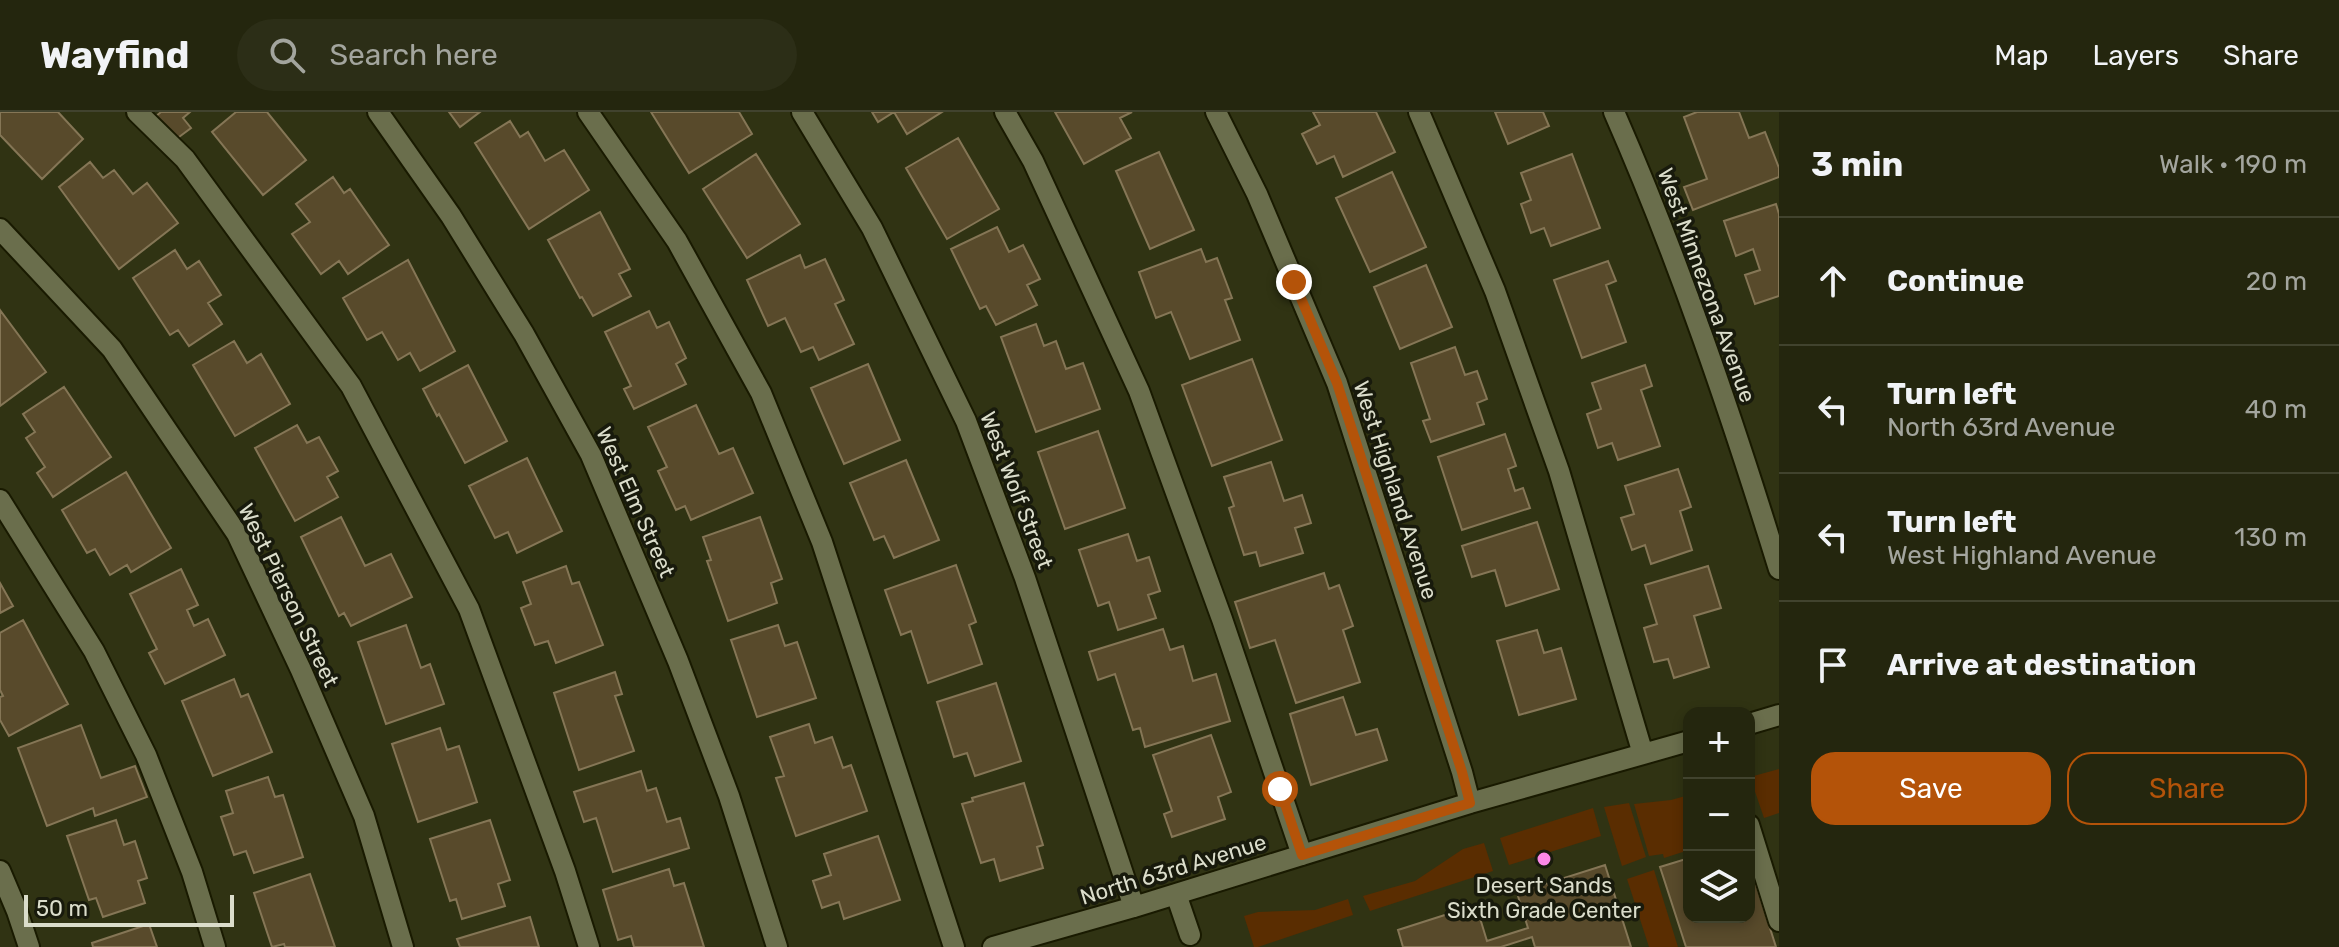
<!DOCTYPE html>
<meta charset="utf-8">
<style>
body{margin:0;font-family:Rubik,sans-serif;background:#2c2e17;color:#f1f3f6}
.controls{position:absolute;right:24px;bottom:24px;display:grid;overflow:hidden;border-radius:16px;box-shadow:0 4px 12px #0003}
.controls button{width:72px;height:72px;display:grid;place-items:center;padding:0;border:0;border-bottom:2px solid #41432e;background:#24260e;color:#f1f3f6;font:40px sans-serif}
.scale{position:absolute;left:24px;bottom:20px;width:210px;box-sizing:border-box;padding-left:8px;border:4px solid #dbddcb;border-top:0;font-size:22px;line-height:28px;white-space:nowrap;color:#dbddcb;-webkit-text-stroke:6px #181a0c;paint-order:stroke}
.stop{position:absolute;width:24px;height:24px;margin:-18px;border:6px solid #b45309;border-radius:50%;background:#fff}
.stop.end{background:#b45309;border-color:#fff;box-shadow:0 2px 8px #0008}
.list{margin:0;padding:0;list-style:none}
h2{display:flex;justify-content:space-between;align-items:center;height:104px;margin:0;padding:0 32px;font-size:34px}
h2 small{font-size:26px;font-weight:400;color:#a3a59e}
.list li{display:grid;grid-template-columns:52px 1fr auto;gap:24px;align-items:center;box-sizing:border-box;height:128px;padding:0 32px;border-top:2px solid #41432e}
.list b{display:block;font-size:30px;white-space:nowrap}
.list p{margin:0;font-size:26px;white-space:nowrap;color:#a3a59e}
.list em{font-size:26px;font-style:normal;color:#a3a59e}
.actions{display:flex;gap:16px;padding:24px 32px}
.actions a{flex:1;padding:18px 0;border:2px solid #b45309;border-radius:24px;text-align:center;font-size:28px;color:#b45309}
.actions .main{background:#b45309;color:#fff}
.icon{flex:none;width:44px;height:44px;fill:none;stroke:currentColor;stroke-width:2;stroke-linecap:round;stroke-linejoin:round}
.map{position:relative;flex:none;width:1779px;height:835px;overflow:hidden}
header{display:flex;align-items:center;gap:48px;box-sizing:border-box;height:112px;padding:0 40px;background:#24260e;border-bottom:2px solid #41432e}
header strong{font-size:38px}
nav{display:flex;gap:44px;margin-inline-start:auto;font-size:28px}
.search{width:560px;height:72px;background:#2c2e17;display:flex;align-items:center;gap:20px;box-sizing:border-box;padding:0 28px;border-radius:44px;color:#a3a59e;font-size:30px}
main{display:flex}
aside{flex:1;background:#24260e}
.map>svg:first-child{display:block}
.green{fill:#5a2d01}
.building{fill:#584a2b;stroke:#857656;stroke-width:2}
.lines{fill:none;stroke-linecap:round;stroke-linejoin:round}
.minor-casing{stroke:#191a00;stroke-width:24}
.minor{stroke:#6a6e4c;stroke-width:20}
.route{stroke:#b45309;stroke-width:10}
.poi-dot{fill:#fb87e6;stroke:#181a0c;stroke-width:3}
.labels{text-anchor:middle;stroke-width:7;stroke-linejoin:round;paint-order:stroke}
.street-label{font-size:22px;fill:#dbddcb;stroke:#181a0c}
.poi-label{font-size:22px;fill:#dbddcb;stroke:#181a0c}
</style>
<header>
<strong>Wayfind</strong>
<div class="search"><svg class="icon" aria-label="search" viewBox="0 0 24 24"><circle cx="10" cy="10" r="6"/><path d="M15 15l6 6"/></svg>Search here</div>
<nav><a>Map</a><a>Layers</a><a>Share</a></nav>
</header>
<main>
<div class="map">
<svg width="1779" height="835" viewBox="0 0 1779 835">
<rect width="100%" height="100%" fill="#303313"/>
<path class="green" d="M1779,657V701L1764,706L1750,665Z
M1689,683V738L1664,746L1663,742L1649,744L1634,692L1671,688Z
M1629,691L1646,745L1622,754L1604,695Z
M1593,696L1601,724L1509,753L1500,726Z
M1484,731L1493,759L1370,799L1363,784L1415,769L1463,737Z
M1654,758L1678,835H1649L1627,767Z
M1348,787L1353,803L1258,835H1254L1244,804L1258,800L1315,798Z"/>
<path class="building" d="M0,0H58L83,27L42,67L0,23Z
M161,0H190L183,6L191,16L175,28L155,5Z
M236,0H267L306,48L263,83L212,20Z
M449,0H480L460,15Z
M651,0H739L752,22L689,61Z
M872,0H894L878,10Z
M894,0H942L907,22Z
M1055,0H1132L1120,6L1131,26L1084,52Z
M1313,0H1376L1395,40L1343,65L1334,44L1317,52L1302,22L1320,13Z
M1495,0H1543L1549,14L1508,32Z
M1697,0H1739L1749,26L1765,20L1779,56V65L1693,98L1684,75L1707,67L1684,5Z
M510,9L520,25L528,20L545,49L564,38L589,78L529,117L475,31Z
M958,26L999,97L947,127L906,56Z
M1159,40L1194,118L1150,137L1116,59Z
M756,42L800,112L747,146L703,77Z
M1572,42L1600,116L1551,134L1544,116L1531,121L1521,92L1531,88L1521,61Z
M90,50L103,66L114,58L133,82L147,71L178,111L119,157L59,75Z
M1392,60L1426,135L1370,160L1336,86Z
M333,65L344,81L350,77L389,133L348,162L339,149L321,162L292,122L310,110L296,92Z
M1776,92L1779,102V184L1755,192L1745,163L1760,158L1753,137L1736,144L1724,109Z
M600,100L630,157L619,162L631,184L593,204L582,185L580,186L548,128Z
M997,115L1009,140L1023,133L1040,167L1027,173L1037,193L996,213L986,194L980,197L951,137Z
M1201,137L1206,150L1217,146L1232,186L1225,188L1240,228L1190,247L1171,200L1156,206L1139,160Z
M175,138L187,157L199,149L221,183L208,191L222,212L189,234L178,218L170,223L133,166Z
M800,143L805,156L825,147L844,188L835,192L854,232L819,248L813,235L801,240L785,206L768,214L747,168Z
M408,148L455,239L420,259L410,241L398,248L382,220L367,228L343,186Z
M1608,149L1616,169L1606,173L1626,230L1582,246L1554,168Z
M1426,153L1452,215L1400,237L1374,175Z
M0,198L46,260L0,294Z
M649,199L657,216L669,210L686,246L676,252L686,272L634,297L624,277L631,274L605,220Z
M1036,212L1044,234L1056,229L1066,257L1083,251L1100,297L1036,320L1001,225Z
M234,229L247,251L261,242L290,292L235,324L193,253Z
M1455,235L1465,263L1477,259L1487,287L1477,291L1484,312L1431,330L1423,309L1430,307L1411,251Z
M1252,247L1282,328L1212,354L1182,273Z
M868,252L900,328L844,352L811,276Z
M468,253L507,329L465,351L439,302L437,304L423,277Z
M1645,253L1652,274L1641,278L1660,334L1618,348L1612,331L1598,336L1587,302L1601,297L1592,271Z
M64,275L111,345L53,385L37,361L45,355L26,326L35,320L23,302Z
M696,293L719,342L733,336L753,381L691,408L685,394L676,398L658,359L667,355L648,315Z
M297,313L307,331L319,325L338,359L327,365L338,385L295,409L255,336Z
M1098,319L1125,396L1065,417L1038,340Z
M1505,322L1516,354L1508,357L1515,379L1523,376L1530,396L1462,418L1438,345Z
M527,346L562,419L517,441L508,420L495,426L469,374Z
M906,348L939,428L894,446L884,424L874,428L850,371Z
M1271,350L1284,389L1302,383L1311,411L1295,416L1303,441L1260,454L1256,440L1244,443L1229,396L1234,394L1224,365Z
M1678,357L1691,395L1680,399L1692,438L1651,452L1645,433L1632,438L1621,406L1634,402L1625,374Z
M126,360L171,436L131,460L127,453L110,463L95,437L87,441L62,398Z
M341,405L365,454L391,442L412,485L351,514L344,501L339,504L301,425Z
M760,405L782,467L771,471L777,491L728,509L707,449L711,448L703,425Z
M1537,410L1559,477L1506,494L1495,458L1472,465L1462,434Z
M1128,422L1137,449L1149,445L1160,479L1148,483L1156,506L1118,518L1109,490L1098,494L1079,438Z
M956,453L976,510L969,513L982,552L928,571L911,519L901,523L885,478Z
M566,454L572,472L579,470L603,533L556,551L548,529L535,533L521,496L531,492L523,470Z
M1708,454L1721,496L1694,504L1709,555L1674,566L1668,547L1654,550L1644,516L1657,512L1645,473Z
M181,457L198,493L187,498L194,514L208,507L225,543L165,572L149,541L157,537L130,482Z
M1324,461L1329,477L1339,473L1353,514L1343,518L1360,570L1296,591L1275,528L1250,536L1235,490Z
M0,471L13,494L0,501Z
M23,508L68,592L9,624L0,608V585L3,584L0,578V521Z
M406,513L421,556L430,552L444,592L386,612L358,530Z
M778,513L785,534L797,530L816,586L757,605L731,528Z
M1163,517L1170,538L1183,534L1193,569L1216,562L1230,609L1145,635L1140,616L1133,618L1115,562L1098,568L1089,540Z
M1537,518L1544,541L1561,536L1576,587L1519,603L1497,529Z
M615,560L622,582L615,584L634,639L579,658L554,581Z
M234,567L241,585L248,582L272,640L213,664L182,589Z
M996,571L1021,649L975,664L967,641L954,645L937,590Z
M1343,585L1356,623L1377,617L1387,648L1311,673L1290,602Z
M809,612L815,631L832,625L843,656L851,653L867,699L796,724L776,666L784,664L770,625Z
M81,613L101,666L135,654L147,685L95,704L93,696L47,714L18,636Z
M440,616L447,638L459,634L477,690L418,710L392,632Z
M1211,623L1231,680L1218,685L1225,707L1172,725L1164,702L1172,699L1153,643Z
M641,659L647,679L656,676L667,710L680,706L689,736L613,760L596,706L584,710L574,680Z
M268,665L275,685L283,683L303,745L254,761L246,739L234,743L221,705L233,701L226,679Z
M1024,671L1043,733L1037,735L1043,756L1000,769L994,747L981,751L962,692L973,689L972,686Z
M116,708L124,733L135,729L147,766L138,769L145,791L103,805L96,786L89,788L67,724Z
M490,708L510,768L498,772L505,794L462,807L456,787L450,789L430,727Z
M878,724L900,788L844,807L839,790L822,796L813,769L831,763L824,742Z
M1689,746V805H1749V750L1776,835H1686L1660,755Z
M1605,753L1631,835H1535L1532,825L1501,835H1403L1398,818L1476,793L1487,829L1528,816L1517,781Z
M669,757L674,774L684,771L704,835H634L631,824L618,828L603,778Z
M310,762L335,835H285L284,832L272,835L254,781Z
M530,805L539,835H460L457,827Z
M149,812L157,835H93L92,831Z"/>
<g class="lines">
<g class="minor-casing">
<path id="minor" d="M137,0L185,47L351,274L469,497L565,759L589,835
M378,0L451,104L524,222L591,343L678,549L729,684L777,835
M588,0L677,129L761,281L822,430L954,835
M802,0L872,116L966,309L1025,466L1134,795
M1005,0L1033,49L1139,279L1222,507L1302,743
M1216,0L1257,82L1337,271L1462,660L1470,691
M1419,0L1495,179L1559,359L1643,642
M1614,0C1679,148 1731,302 1779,457
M0,117L112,237L237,422L301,558L364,704L403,835
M0,388L94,539L146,643L192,760L215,835
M1749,612L1779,603
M1749,713L1779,809
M0,759L17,799L29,835
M1176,782L1190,823
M993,835L1134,795L1470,691L1689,629"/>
</g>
<use href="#minor" class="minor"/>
</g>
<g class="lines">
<path class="route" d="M1280,677L1302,743L1470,691L1462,660L1337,271L1294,170"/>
</g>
<circle class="poi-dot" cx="1544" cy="747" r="8"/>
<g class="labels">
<g class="street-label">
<text transform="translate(1707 173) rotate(70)" y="8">West Minnezona Avenue</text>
<text transform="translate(1017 378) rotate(69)" y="8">West Wolf Street</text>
<text transform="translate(1396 378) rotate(72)" y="8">West Highland Avenue</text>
<text transform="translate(636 390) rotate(66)" y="8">West Elm Street</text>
<text transform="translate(289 483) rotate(64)" y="8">West Pierson Street</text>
<text transform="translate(1173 757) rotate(-17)" y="8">North 63rd Avenue</text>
</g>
<g class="poi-label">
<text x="1544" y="781">Desert Sands<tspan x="1544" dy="25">Sixth Grade Center</tspan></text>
</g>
</g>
</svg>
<div class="controls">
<button>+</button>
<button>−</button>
<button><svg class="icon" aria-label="layers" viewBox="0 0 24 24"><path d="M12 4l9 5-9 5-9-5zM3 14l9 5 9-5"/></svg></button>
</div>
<div class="scale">50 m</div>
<div class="stop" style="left:1280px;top:677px"></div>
<div class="stop end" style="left:1294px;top:170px"></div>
</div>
<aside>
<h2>3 min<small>Walk · 190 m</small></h2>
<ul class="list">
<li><svg class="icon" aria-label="ahead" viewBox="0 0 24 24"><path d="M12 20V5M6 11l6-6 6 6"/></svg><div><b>Continue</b></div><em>20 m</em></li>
<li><svg class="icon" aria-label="left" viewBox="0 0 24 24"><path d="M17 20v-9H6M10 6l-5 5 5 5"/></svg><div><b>Turn left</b><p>North 63rd Avenue</p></div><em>40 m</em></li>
<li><svg class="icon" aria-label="left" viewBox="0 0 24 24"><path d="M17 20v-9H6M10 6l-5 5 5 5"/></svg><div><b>Turn left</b><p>West Highland Avenue</p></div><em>130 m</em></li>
<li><svg class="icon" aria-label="arrive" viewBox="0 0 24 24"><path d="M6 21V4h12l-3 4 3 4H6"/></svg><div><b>Arrive at destination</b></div></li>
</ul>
<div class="actions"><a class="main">Save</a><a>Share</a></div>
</aside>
</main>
